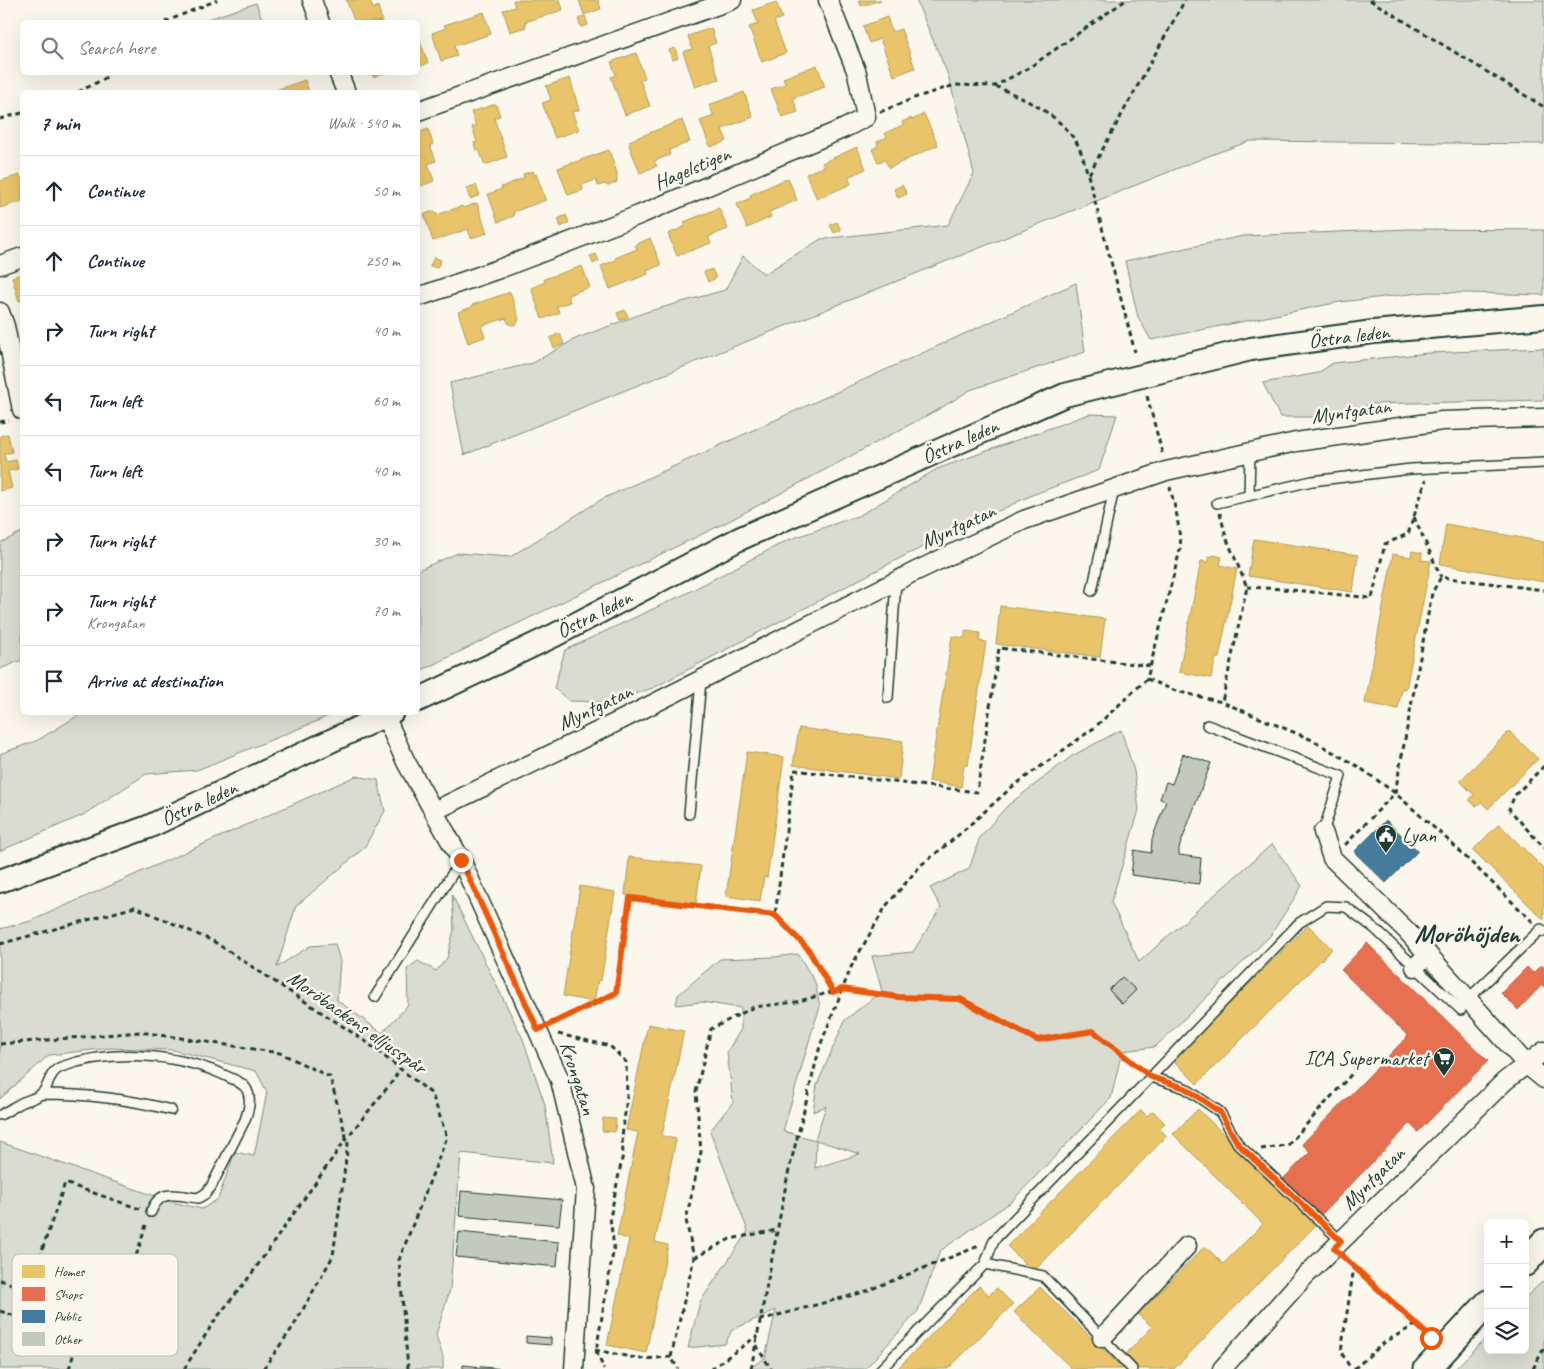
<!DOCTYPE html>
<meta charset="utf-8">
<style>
body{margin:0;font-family:Caveat,sans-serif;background:#f6f6f7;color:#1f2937}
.controls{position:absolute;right:15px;bottom:15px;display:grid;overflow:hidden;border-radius:8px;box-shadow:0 5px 20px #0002}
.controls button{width:45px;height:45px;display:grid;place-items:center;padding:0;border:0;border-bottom:1px solid #e0e1e3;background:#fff;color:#1f2937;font:25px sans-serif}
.stop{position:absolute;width:15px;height:15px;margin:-11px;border:4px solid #ea580c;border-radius:50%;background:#fff}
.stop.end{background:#ea580c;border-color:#fff;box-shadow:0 1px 5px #0008}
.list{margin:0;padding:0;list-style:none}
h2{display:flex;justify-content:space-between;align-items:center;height:65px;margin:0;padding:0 20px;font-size:21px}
h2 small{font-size:16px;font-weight:400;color:#747a83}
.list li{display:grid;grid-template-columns:32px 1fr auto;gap:15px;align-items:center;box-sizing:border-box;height:70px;padding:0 20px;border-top:1px solid #e0e1e3}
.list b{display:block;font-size:19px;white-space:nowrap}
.list p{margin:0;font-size:16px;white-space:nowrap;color:#747a83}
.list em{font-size:16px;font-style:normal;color:#747a83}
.icon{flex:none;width:28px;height:28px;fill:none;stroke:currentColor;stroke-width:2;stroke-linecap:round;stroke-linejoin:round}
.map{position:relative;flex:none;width:1544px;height:1369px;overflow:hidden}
.search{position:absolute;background:#fff;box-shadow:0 5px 20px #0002;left:20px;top:20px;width:400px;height:55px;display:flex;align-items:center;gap:12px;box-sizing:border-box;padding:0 18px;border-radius:8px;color:#747a83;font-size:19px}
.panel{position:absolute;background:#fff;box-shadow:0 5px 20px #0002;left:20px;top:90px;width:400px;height:625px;border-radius:8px}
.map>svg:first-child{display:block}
.green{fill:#dbdcd1;stroke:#7d8c82;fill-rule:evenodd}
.homes{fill:#e9c46a;stroke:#ac9c5a}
.shops{fill:#e76f51;stroke:#ab6048}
.public{fill:#457b9d;stroke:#3a687e}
.building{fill:#c4c9be;stroke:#1f3d34}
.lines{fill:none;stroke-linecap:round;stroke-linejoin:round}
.service-casing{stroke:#1f3d34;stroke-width:12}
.minor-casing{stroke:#1f3d34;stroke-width:21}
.tertiary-casing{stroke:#1f3d34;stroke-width:26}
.secondary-casing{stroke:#1f3d34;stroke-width:29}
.path{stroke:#1f3d34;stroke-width:3;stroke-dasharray:5 4;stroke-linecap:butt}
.service{stroke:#fbf7ec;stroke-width:9}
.minor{stroke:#fbf7ec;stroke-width:18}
.tertiary{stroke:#fbf7ec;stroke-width:22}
.secondary{stroke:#fbf7ec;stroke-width:25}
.route{stroke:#ea580c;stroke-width:6}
.labels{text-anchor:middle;stroke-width:5;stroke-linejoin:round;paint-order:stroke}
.street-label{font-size:21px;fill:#1f3d34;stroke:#fbf7ec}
.poi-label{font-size:21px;fill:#1f3d34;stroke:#fbf7ec;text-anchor:start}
.district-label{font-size:26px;font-weight:bold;fill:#1f3d34;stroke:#fbf7ec}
.key{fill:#fbf7ec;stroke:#b9bfb5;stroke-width:1}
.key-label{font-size:14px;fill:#1f3d34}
</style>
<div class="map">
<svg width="1544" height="1369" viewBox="0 0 1544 1369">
<rect width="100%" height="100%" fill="#fbf7ec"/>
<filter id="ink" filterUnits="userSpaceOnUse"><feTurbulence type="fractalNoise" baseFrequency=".02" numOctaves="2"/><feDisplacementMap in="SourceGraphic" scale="10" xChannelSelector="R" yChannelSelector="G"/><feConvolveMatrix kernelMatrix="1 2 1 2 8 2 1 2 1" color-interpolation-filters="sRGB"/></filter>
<g filter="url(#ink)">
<path class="green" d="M916,0H1544V144L1250,141L1211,155L464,455L450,383L533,363L575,339L646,312L725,290L743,256L764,274L821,239L948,225L974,173L948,75Z
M256,3L263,22H200Z
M1409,229L1544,230V295L1428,292L1340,302L1151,340L1138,317L1125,261L1243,236Z
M1076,283L1085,352L970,390L941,408L725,523L418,672V570L458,553L510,557L602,499Z
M1544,348V400L1368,404L1355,417H1280L1263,383L1318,373L1333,363L1429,353Z
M1089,414L1117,415L1099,470L1032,495L904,556L653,688L610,702L569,701L554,688L565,650L683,595L788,540L860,515L937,469Z
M22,532V660L0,669V543Z
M84,712H335V713L315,722L197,770L146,774L83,815L0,851V754L38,740Z
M1121,730L1134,771L1139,810L1111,902L1139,962L1272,844L1302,886L1270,936L1155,1047L1122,1051L1111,1098L1011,1202L940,1251L918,1311L865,1369H748L765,1358L776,1310L732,1330L725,1344L688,1348L700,1302L748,1231L710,1131L733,1102L727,1052L741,1029V1008L701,1002L676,1005L678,995L720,959L775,957L798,954L815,982L820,1007L812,1031L783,1131L815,1140L826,1106L813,1112L817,1085L845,1020L882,991L872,956L913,952L941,907L930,888L969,869L980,837L1007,806L1072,756ZM816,1140L860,1154L815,1168Z
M356,776L378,780L385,811L364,848L296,906L277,967L310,946L335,944L340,961L337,1000L382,1033L408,1005L407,969L418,961L436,971L447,958L454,929L452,895L523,1039L545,1105L553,1163L461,1153L450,1289L436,1335L443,1357V1369H0V1142L172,1202L202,1209L218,1199L235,1152L254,1156L267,1092L256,1071L173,1050L109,1048L49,1055L0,1099V929L31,921Z
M1542,1282L1544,1283V1369H1455L1488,1336V1350H1525V1298Z"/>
<path class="homes" d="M346,0H370L373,9L378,6L382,21L376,22H355Z
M513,0H560L563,10L525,22L526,27L510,32L503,10L515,7Z
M579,0H598L601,9L584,15Z
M859,0H881L861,6Z
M776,2L782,18L774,21L786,53L762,62L749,27L758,24L753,10Z
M484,12L491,34L454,46L457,56L441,61L432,33L446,28L444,25Z
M585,16L588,25L581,27L578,19Z
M887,17L892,32L901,29L915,68L894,76L880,39L869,43L863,26Z
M711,28L716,43L708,46L719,79L695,87L683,52L692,49L688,36Z
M418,36L428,63L418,67Z
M675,48L678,58L672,60L669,50Z
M636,53L645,78L640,80L650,106L625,115L611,77L616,75L611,62Z
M817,65L825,87L793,98L798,112L782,117L771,89L785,84L783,78Z
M372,72H387L373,77Z
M570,78L579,110L572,112L579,130L555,138L542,103L551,100L546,86Z
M305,80L309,92H270Z
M744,92L753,117L722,129L727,141L710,147L700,121L714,116L709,105Z
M496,104L500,116L494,118L507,157L485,165L479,150L476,151L474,143L477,142L472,127L476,126L471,112Z
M924,114L938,145L889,168L885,160L878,162L872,149L878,146L877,142L887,137L885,133L903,125L902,122L911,118L912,120Z
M682,120L690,142L669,150L670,155L654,161L657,166L640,173L629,145L631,144L629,141Z
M428,129L433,144L430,145L436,161L428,164L434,181L418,187V133Z
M857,147L866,169L848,177L851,184L817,199L806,174L824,166L822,163Z
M609,150L617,173V182L608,186L605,184L598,186L596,180L582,185L583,190L568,195L558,168Z
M533,171L534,175L536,174L546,200L513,212L514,216L498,222L488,194L502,189L501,187L524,178L523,174Z
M20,175L21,179H22V201L0,208V181Z
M788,178L797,200L769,212L771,217L747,228L737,204L751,198L750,195Z
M476,185L480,195L470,199L466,188Z
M902,185L907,194L898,198L894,189Z
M477,203L487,233L471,238L468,229L433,241L424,214L435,211L437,215L462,206L463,208Z
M719,208L728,229L708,237L711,243L677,256L668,234L686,226L684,222Z
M566,215L569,223L561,227L558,219Z
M837,222L841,230L834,233L830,225Z
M650,238L661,265L647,271L648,274L610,289L601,266L616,260L615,258L637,249L635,245Z
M596,254L599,261L593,264L590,256Z
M434,257L441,260L437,268L430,266Z
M582,266L590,287L568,295L570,302L557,306L559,313L542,319L531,288L545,282L544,279Z
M712,269L716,278L708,282L704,272Z
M22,274V300L19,301L12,277Z
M510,292L519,319L517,324L512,325L508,323L506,318L481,326L485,337L468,343L458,312L472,307V305Z
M625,310L628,317L620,320L617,313Z
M560,333L564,344L554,348L550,338Z
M8,434L12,452L4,454L6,462L16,460L18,469L8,471L12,488L0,491V436Z
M1446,524L1544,542V582L1440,564Z
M1254,539L1358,555L1353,592L1248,576Z
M1412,551L1422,553L1421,560L1431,561L1406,689L1402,688L1398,709L1365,703L1393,554L1411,557Z
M1213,555L1222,557L1220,565L1237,569L1219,658H1216L1211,678L1179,672L1201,561L1208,562L1209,556L1213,557Z
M1000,606L1105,619L1100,657L996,644Z
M965,631L980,633L979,641L986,642L968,765H964L961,787L929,781L952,636L965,638Z
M799,728L903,741L899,779L793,765Z
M1509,731L1538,759L1488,809L1481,802L1476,806L1469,800L1474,795L1460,781Z
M747,752L784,757L767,878L764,877L760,901L726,896Z
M1499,824L1544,869V920L1473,850Z
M629,857L701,866L696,904L625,895Z
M580,886L615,892L601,981L598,980L594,1002L563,996Z
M1308,925L1332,949L1197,1084L1173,1060Z
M648,1024L684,1031L662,1136L676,1139L655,1242L668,1245L646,1353L607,1345L629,1239L617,1236L638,1132L626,1130Z
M1198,1109L1316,1225L1174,1369H1139L1125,1355L1152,1327L1138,1314L1205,1246L1223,1264L1263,1224L1173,1134Z
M1141,1110L1147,1116L1153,1111L1165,1123L1159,1128L1167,1136L1033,1272L1007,1246Z
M603,1118L616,1119L615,1132L602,1131Z
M979,1286L989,1295L997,1288L1013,1304L948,1369H897Z
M1040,1287L1123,1369H1072L1014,1312Z"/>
<path class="shops" d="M1367,943L1488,1061L1418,1132L1410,1124L1320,1216L1283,1179L1310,1152L1302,1144L1408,1036L1341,970Z
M1541,965L1544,967V987L1542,985L1518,1010L1501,993L1527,967L1533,973Z"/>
<path class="public" d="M1386,820L1418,851L1386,883L1354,852Z"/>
<path class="building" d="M1183,754L1211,763L1179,848V855L1201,858L1199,884L1131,875L1134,850L1151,853L1152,839L1166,801L1160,799L1166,782L1172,784Z
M1122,977L1136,990L1122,1004L1109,990Z
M461,1191L562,1200L559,1225L459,1216Z
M459,1232L559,1242L557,1267L456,1257Z
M526,1336L551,1338V1345L526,1343Z
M463,1365L503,1369H463Z"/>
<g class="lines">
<g class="service-casing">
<path id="service" d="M1249,496L1250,452
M1217,503L1312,481L1411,469L1544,463
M1092,591L1114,489
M888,698L896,581
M1207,725L1341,776L1323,832
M689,814L701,680
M375,997L461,860
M1468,999L1541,929L1544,932
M1151,1077L1185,1088L1220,1112L1238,1144L1341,1241
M42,1094C86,1094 129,1099 171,1110
M0,1115C8,1111 15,1106 23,1102C29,1100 36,1098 41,1094C50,1087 48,1072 61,1067C111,1049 173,1053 222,1074C230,1078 243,1082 247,1090C252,1100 248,1111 245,1120L211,1187L205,1194L198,1198C178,1196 160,1187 151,1212
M985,1264L994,1240L1299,923L1326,906L1346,907L1374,928L1461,1010
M881,1369L985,1264L1043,1276L1132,1369"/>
</g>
<g class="minor-casing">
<path id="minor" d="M312,0L320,22
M338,72L346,92
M418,111L732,0
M0,265L22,257
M418,297L499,269L639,215L845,128L866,117L857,73L828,0
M0,312L5,326L22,410
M385,716L406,762L461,860L560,1080L586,1189L574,1369
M434,811L623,719L914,572L1024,520L1166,471L1296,442L1442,421L1544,418
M1323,832L1332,858L1406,930L1527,1065L1544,1079
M1415,967L1428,954
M1102,1338L1187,1246
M1222,1369L1302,1279L1334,1248L1505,1081L1544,1051"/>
</g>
<g class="tertiary-casing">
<path id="tertiary" d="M418,700L555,635L739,539L1065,395L1251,349L1373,332L1544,317
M0,881L148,827L392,712"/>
</g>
<g class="secondary-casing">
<path id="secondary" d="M1525,1263L1544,1242
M1427,1369L1488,1303"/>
</g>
<path class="path" d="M1370,0L1544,107
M165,22L217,0
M995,86C1023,98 1053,111 1072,136C1081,147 1084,162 1088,175L1135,352
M78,92L104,79L110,72
M880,112L917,97L955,85L995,86L1030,67L1126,0
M0,119L22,113
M1089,174L1185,0
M1147,396L1163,456
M0,422L9,420
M1220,513L1226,537L1247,587L1222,702
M1414,517L1441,577
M1247,587L1283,589L1372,598L1385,544L1408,534L1426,480
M1147,679L1176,691L1222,702L1310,739L1359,767L1395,793L1448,840L1533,922
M1544,766L1515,795L1509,809L1544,848
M1345,845L1395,793L1432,593L1441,577L1544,590
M775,915L808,949L833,992
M0,944L135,907L213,941L365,1041L432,1094L447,1137L399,1260L408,1369
M552,1023L616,993L630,898L775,915L794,770L977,792L999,648L1151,666
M558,1034L610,1046L626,1062L627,1097L622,1137L623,1154L610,1218L614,1247L596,1351L604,1369
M0,1044L140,1032L280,1053L330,1077L348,1144L333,1256L293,1327L263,1369
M1261,1149L1288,1145L1365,1059
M694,1258L730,1239L777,1230
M1346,1259L1354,1267L1341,1352L1351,1369
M1355,1268L1431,1338
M35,1272L122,1300
M0,1280L116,1319L147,1222
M0,1311L79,1337
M19,1317L65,1183L140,1209
M760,1320L864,1292L979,1246
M756,1345L771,1369
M595,1350L641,1359L671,1357L678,1369
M671,1357L694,1258L686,1220L701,1152L696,1092L711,1029L754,1007L796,1002L842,989L898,997L961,999L1037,1040L1093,1031L1142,1070
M69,1369L87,1310
M184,1369L215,1320L250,1276L346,1139L392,1082L400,1069
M711,1369L757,1336
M751,1369L788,1174L820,1046L852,965L886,906L921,865L955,838L1012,787L1094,728L1147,679L1181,546L1177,516L1170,487
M1354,1369L1385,1342L1417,1324
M1533,1369L1544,1348"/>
<use href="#service" class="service"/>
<use href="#minor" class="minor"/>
<use href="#tertiary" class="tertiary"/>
<use href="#secondary" class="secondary"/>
</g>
</g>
<g class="lines" filter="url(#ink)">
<path class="route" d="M461,860L538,1030L616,993L630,898L775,915L808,949L833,992L842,989L898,997L960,999L1037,1040L1093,1031L1151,1077L1185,1088L1220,1112L1238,1144L1341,1241L1334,1248L1431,1338"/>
</g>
<defs>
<g id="civic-pin" transform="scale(1.125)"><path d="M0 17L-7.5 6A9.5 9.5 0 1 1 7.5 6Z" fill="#1f3d34" stroke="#fbf7ec"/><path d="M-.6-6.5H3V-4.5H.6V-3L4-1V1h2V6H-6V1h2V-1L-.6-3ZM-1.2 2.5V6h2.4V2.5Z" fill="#fff"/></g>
<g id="supermarket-pin" transform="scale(1.125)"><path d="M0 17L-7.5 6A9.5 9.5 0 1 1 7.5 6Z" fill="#1f3d34" stroke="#fbf7ec"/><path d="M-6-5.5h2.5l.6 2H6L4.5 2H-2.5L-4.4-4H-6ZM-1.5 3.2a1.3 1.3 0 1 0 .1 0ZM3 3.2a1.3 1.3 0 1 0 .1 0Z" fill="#fff"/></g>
</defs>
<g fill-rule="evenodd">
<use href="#civic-pin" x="1386" y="835"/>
<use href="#supermarket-pin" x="1444" y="1058"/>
</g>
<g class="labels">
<g class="street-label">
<text transform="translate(692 168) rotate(-23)" y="7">Hagelstigen</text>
<text transform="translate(1349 336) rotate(-7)" y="7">Östra leden</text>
<text transform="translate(1351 411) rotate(-8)" y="7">Myntgatan</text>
<text transform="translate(960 441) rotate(-24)" y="7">Östra leden</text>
<text transform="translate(958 526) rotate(-25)" y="7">Myntgatan</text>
<text transform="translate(594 614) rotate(-27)" y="7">Östra leden</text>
<text transform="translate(595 707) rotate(-26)" y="7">Myntgatan</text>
<text transform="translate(199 803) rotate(-25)" y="7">Östra leden</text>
<text transform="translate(357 1022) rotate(35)" y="7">Moröbackens elljusspår</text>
<text transform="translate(578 1078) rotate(72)" y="7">Krongatan</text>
<text transform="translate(1373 1178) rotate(-45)" y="7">Myntgatan</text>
</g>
<g class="poi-label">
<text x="1402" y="842">Lyan</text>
<text x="1428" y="1065" text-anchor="end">ICA Supermarket</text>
</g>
<g class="district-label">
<text x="1467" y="942">Moröhöjden</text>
</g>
</g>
<rect x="12" y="1254" width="166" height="102" rx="8" class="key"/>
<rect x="22" y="1265" width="23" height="13" fill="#e9c46a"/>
<rect x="22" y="1287" width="23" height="14" fill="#e76f51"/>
<rect x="22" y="1310" width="23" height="13" fill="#457b9d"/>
<rect x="22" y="1332" width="23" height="14" fill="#c4c9be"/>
<g class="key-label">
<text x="54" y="1276">Homes</text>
<text x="54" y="1299">Shops</text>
<text x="54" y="1321">Public</text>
<text x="54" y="1344">Other</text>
</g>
</svg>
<div class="controls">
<button>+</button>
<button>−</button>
<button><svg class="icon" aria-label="layers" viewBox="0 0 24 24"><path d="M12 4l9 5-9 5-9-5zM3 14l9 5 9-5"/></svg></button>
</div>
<div class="stop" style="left:1431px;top:1338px"></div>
<div class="stop end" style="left:461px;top:860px"></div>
<div class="search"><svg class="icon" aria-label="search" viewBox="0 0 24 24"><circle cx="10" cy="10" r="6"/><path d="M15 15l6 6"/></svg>Search here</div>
<section class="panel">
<h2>7 min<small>Walk · 540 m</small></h2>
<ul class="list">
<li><svg class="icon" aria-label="ahead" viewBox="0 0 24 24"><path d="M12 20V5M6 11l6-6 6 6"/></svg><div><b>Continue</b></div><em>50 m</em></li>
<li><svg class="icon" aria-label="ahead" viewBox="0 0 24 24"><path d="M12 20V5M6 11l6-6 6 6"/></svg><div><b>Continue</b></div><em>250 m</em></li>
<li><svg class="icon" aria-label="right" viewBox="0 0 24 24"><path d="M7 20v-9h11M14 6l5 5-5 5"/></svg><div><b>Turn right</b></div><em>40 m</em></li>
<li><svg class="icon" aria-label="left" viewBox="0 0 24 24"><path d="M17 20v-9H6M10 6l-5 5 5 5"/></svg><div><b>Turn left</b></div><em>60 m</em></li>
<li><svg class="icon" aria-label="left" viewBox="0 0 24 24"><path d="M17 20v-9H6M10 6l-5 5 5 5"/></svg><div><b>Turn left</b></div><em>40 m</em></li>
<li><svg class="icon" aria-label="right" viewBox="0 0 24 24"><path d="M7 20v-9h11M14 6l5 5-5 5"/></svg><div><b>Turn right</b></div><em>30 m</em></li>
<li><svg class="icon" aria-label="right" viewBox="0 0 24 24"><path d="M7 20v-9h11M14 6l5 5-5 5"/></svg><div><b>Turn right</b><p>Krongatan</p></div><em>70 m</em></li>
<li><svg class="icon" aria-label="arrive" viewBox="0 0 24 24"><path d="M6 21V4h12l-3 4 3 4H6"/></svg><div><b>Arrive at destination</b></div></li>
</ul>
</section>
</div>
